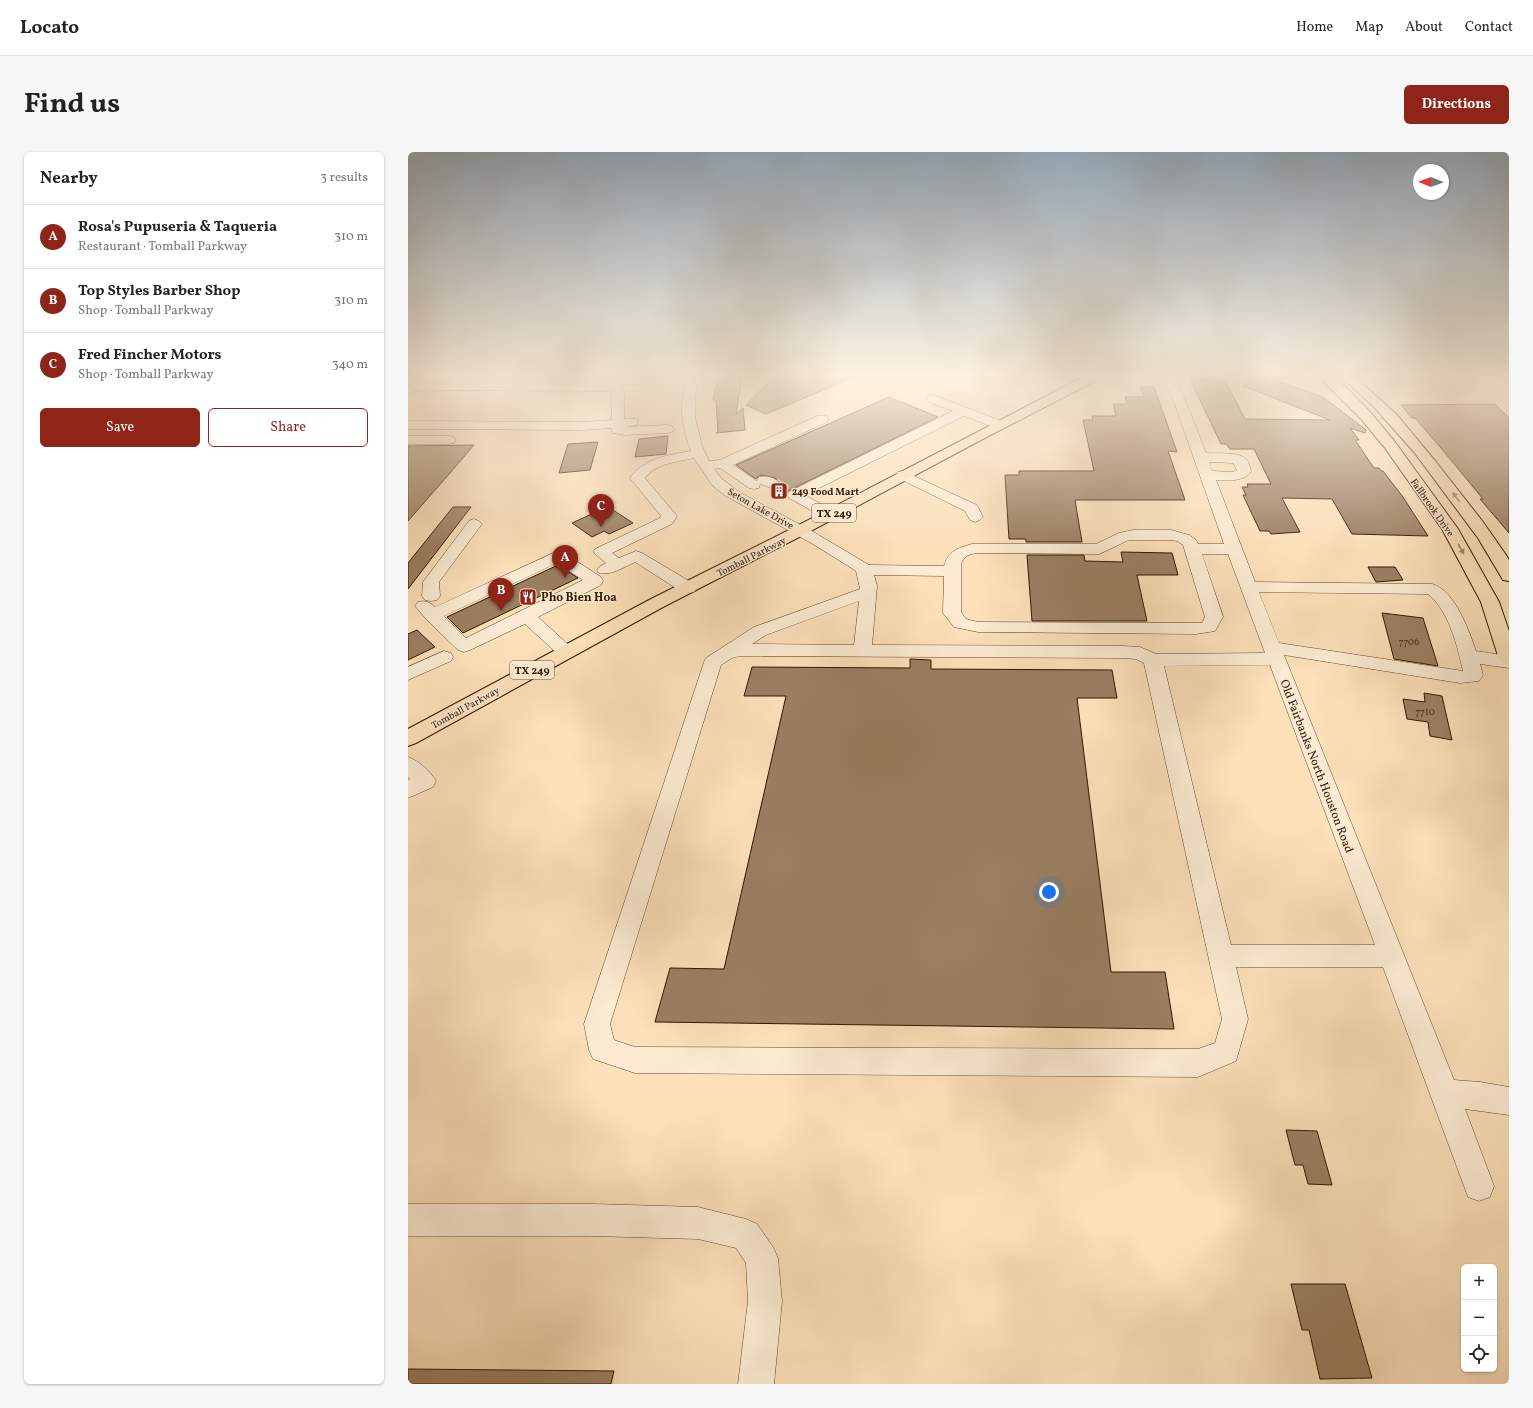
<!DOCTYPE html>
<meta charset="utf-8">
<style>
body{margin:0;font-family:Vollkorn,serif;background:#f6f6f6;color:#222}
.controls{position:absolute;right:12px;bottom:12px;display:grid;overflow:hidden;border-radius:6px;box-shadow:0 1px 3px #0004}
.controls button{width:36px;height:36px;display:grid;place-items:center;padding:0;border:0;border-bottom:1px solid #e0e0e0;background:#fff;color:#222;font:20px sans-serif}
.compass{position:absolute;left:1005px;top:12px;width:36px;height:36px;border-radius:50%;background:#fff;box-shadow:0 1px 3px #0004;rotate:271deg}
.you{position:absolute;left:641px;top:740px;width:14px;height:14px;margin:-10px;border:3px solid #fff;border-radius:50%;background:#1a73e8;box-shadow:0 0 0 6px #1a73e833}
.badge{display:grid;place-items:center;width:26px;height:26px;border-radius:50%;background:#8f2418;color:#fff;font-size:13px;font-weight:700}
.pin{position:absolute;translate:-50% -33px;filter:drop-shadow(0 1px 2px #0008)}
.pin::after{content:'';position:absolute;top:21px;width:14px;height:12px;background:inherit;clip-path:polygon(0 0,100% 0,50% 100%)}
.list{margin:0;padding:0;list-style:none}
h2{display:flex;justify-content:space-between;align-items:center;height:52px;margin:0;padding:0 16px;font-size:17px}
h2 small{font-size:13px;font-weight:400;color:#767676}
.list li{display:grid;grid-template-columns:26px 1fr auto;gap:12px;align-items:center;box-sizing:border-box;height:64px;padding:0 16px;border-top:1px solid #e0e0e0}
.list b{display:block;font-size:15px;white-space:nowrap}
.list p{margin:0;font-size:13px;white-space:nowrap;color:#767676}
.list em{font-size:13px;font-style:normal;color:#767676}
.actions{display:flex;gap:8px;padding:12px 16px}
.actions a{flex:1;padding:9px 0;border:1px solid #8f2418;border-radius:6px;text-align:center;font-size:14px;color:#8f2418}
.actions .main{background:#8f2418;color:#fff}
.icon{flex:none;width:22px;height:22px;fill:none;stroke:currentColor;stroke-width:2;stroke-linecap:round;stroke-linejoin:round}
.map{position:relative;flex:none;width:1101px;height:1232px;overflow:hidden;border-radius:6px}
header{display:flex;align-items:center;gap:24px;box-sizing:border-box;height:56px;padding:0 20px;background:#fff;border-bottom:1px solid #e0e0e0}
header strong{font-size:19px}
nav{display:flex;gap:22px;margin-inline-start:auto;font-size:14px}
.intro{display:flex;align-items:center;justify-content:space-between;box-sizing:border-box;height:96px;padding:0 24px}
h1{margin:0;font-size:28px}
.button{padding:10px 18px;border-radius:6px;background:#8f2418;color:#fff;font-size:14px;font-weight:700}
main{display:flex;gap:24px;padding:0 24px}
aside{flex:1;background:#fff;border-radius:6px;box-shadow:0 1px 3px #0004}
.map>svg:first-child{display:block}
.building{fill:#9a7f61;stroke:#311600}
.lines{fill:none;stroke-linecap:round;stroke-linejoin:round}
.minor-tunnel{stroke:#d3b895;stroke-width:14;stroke-dasharray:14 7;stroke-linecap:butt}
.minor-casing{stroke:#64482e;stroke-width:1}
.major-casing{stroke:#311600;stroke-width:2}
.minor{fill:#fcebd2;fill-rule:evenodd}
.major{fill:#fbe0ba;fill-rule:evenodd}
.oneway{fill:#a08566}
.labels{text-anchor:middle;stroke-width:3;stroke-linejoin:round;paint-order:stroke}
.far-poi-label{font-size:10px;font-weight:bold;fill:#311600;stroke:#fcebd2;text-anchor:start}
.far-street-label{font-size:10px;fill:#311600;stroke:#fcebd2}
.number-label{font-size:10px;fill:#4b3018}
.shield{fill:#fcebd2;stroke:#6e563f;stroke-width:1}
.shield-label{font-size:11px;font-weight:bold;fill:#311600}
.poi-label{font-size:12px;font-weight:bold;fill:#311600;stroke:#fcebd2;text-anchor:start}
.street-label{font-size:12px;fill:#311600;stroke:#fcebd2}
</style>
<header>
<strong>Locato</strong>
<nav><a>Home</a><a>Map</a><a>About</a><a>Contact</a></nav>
</header>
<div class="intro"><h1>Find us</h1><a class="button">Directions</a></div>
<main>
<aside>
<h2>Nearby<small>3 results</small></h2>
<ul class="list">
<li><span class="badge">A</span><div><b>Rosa's Pupuseria &amp; Taqueria</b><p>Restaurant · Tomball Parkway</p></div><em>310 m</em></li>
<li><span class="badge">B</span><div><b>Top Styles Barber Shop</b><p>Shop · Tomball Parkway</p></div><em>310 m</em></li>
<li><span class="badge">C</span><div><b>Fred Fincher Motors</b><p>Shop · Tomball Parkway</p></div><em>340 m</em></li>
</ul>
<div class="actions"><a class="main">Save</a><a>Share</a></div>
</aside>
<div class="map">
<svg width="1101" height="1232" viewBox="0 0 1101 1232">
<rect width="100%" height="100%" fill="#fbe0ba"/>
<filter id="stains"><feTurbulence type="fractalNoise" baseFrequency=".005" numOctaves="4"/><feColorMatrix values="0 0 0 0 .2 0 0 0 0 .09 0 0 0 0 .02 0 0 0 .5 -.17"/></filter>
<radialGradient id="worn" r=".72"><stop offset=".6" stop-color="#630" stop-opacity="0"/><stop offset="1" stop-color="#630" stop-opacity=".3"/></radialGradient>
<path class="building" d="M310,224H334L328,262L335,256L337,278L308,281L310,280L308,248H305Z
M367,224H446V225L358,262L338,253Z
M850,224H881L872,230L915,245L958,278L957,281L942,276L951,288H947L966,316H971L973,319H975L995,345L1020,384L944,382L924,347L874,346L892,380L863,382L861,379H852L835,343H838L834,335H840L839,332H863L846,297H822L818,292H813L782,227L817,228L837,267L922,268L835,234Z
M732,235H746L769,300L760,299L777,348H667L674,390H618V387H601L597,323H611V319H686L675,268H685L684,264H708L705,252H719L717,245H736Z
M481,245L530,265L380,339L377,343L368,338L372,337L374,333L367,326L354,323L351,324L348,327L328,313Z
M1087,252L1101,266V381L1072,347H1075L1033,296L1007,266H1004L993,253Z
M260,284L258,302L227,305L231,287Z
M190,290L182,318L151,321L160,292Z
M66,293L42,321L0,369V294Z
M45,355H63L0,437V411Z
M205,358L225,371L201,382L196,379L184,385L164,371L186,361L191,364Z
M713,400L764,401L770,423H729L739,469H624L619,403H676L677,409L715,410Z
M150,413L170,426L55,481L39,465Z
M960,415H987L995,428L968,430Z
M974,461L1015,466L1030,514L986,507Z
M9,478L27,495L0,508V482Z
M502,507L523,508V517L704,518L709,546H669L703,820H757L766,877L247,870L262,816L316,817L378,544H336L344,515L502,516Z
M1016,541L1034,544L1044,588L1022,584L1020,570L999,567L995,547L1017,550Z
M878,978L909,979L924,1033L900,1032L895,1013H887Z
M883,1132H937L964,1226L912,1227L901,1178H894Z
M0,1217L206,1219L203,1232H0Z"/>
<g class="lines">
<path class="minor-tunnel" d="M366,333L379,340"/>
<g class="minor-casing">
<path id="minor" d="M198,224H293L288,236L287,250V265L294,294L301,309L312,308L409,264H419L420,267L419,270L325,313L349,329L351,325C359,323 369,326 373,333L371,336L366,337L352,332L351,336L346,337L341,336L312,316L306,317L314,327L333,341L404,379L461,413L536,414C540,399 550,396 564,392H688L711,381L725,378H763L781,383L788,388L790,392H816L766,250L754,224H766L778,250L798,301C809,302 830,299 838,307C841,310 842,315 843,319C836,330 819,329 808,328L847,430L1024,432C1047,438 1061,479 1068,499L1101,504V516L1072,512L1075,523L1071,529L1052,531L876,503L1046,928L1072,930L1101,935V963L1057,957L1086,1034L1082,1045L1071,1049L1060,1045L975,815H828L840,867L828,909L790,925L227,921L185,907L181,898L176,872L296,510L298,506L346,475L452,437L448,419L405,392L316,343L304,333L286,306C269,310 248,311 237,326L269,364L264,372L204,401L211,406L228,399L234,401L286,432L288,436L286,440L280,441L274,440L227,410C216,415 203,424 191,421L189,418L191,415L198,411L185,400L187,397L252,366L253,364L222,326C236,306 260,303 283,299C275,279 270,253 278,233L209,232H212L216,240V267H229L230,270L229,273L217,275L259,273L264,274L266,277L264,280L259,281L217,283L205,281L203,276L175,278L0,277V269L175,270L204,268L203,239L12,238L0,241V233L12,230L203,231L198,228ZM801,310L825,311L829,318L824,320L804,319ZM721,388H763L769,389L775,393L797,465L794,471L570,470L558,467L553,460V413C555,404 561,402 570,401L691,402ZM794,402H820L857,501L748,502L732,495L715,494L464,493L469,434L466,423L536,424L535,461L546,475L570,480L788,482L807,479L815,465ZM851,440L1020,442C1041,459 1049,493 1055,519L871,491ZM451,449L446,493L344,492L358,483ZM332,504L715,506L728,507L736,511L814,867L807,891L790,897L227,895L206,888L202,872L313,513L324,506ZM862,513L967,793H823L756,514Z
M525,243L596,270L598,273L596,276L591,277L556,264L397,343L427,360L430,363L427,366L422,368L417,366L381,346L379,343L381,340L545,259L521,250L519,247L521,244Z
M0,284H41L46,285L48,288L46,291L41,292H0Z
M495,319L569,353L575,365L572,368L567,370L562,368L557,359L490,326L488,323L490,320Z
M66,367L71,369L74,372L31,430L32,444L29,448L23,449L17,448L14,444L15,430L61,369Z
M150,399L156,401L193,425L195,429L193,433L130,465L164,496L167,500L164,504L158,506L152,504L117,472L62,498L56,500L50,498L18,467L7,454L10,450C18,448 21,450 27,455ZM149,411L175,428L58,486L36,464Z
M36,499L43,501L45,505L43,509L0,528V515Z
M0,605C11,609 22,619 28,629L25,635L0,646V628L2,627L0,625Z
M0,1052H185L290,1055L338,1067L349,1072L365,1095L370,1106L374,1149L366,1232H330L340,1149L338,1111L328,1096L290,1087L185,1084H0Z"/>
</g>
<g class="major-casing">
<path id="major" d="M677,224H693L691,227L571,289L399,381L255,455L8,591L0,594V577L243,447L387,375Z
M910,224H924L942,239L964,262L987,290L1050,377L1091,450L1101,479V513L1094,511L1091,507L1073,450L1034,377L977,296L954,268Z
M932,224H946L989,263L1028,310L1075,370L1098,403L1101,408V429L1095,428L1070,386L1006,300L965,254Z"/>
</g>
<use href="#minor" class="minor"/>
<use href="#major" class="major"/>
</g>
<defs><path id="oneway-solid" d="M-6-.8H1V-3.2L6.5 0L1 3.2V.8H-6Z"/></defs>
<g class="oneway">
<use href="#oneway-solid" transform="translate(1048 345) rotate(-127)"/>
<use href="#oneway-solid" transform="translate(1053 397) rotate(61)"/>
</g>
<linearGradient id="sky" x2="0" y2="1"><stop stop-color="#94aabc"/><stop offset="0.56" stop-color="#fdf1e0"/><stop offset="1" stop-color="#fdf1e0" stop-opacity="0"/></linearGradient>
<rect width="1101" height="397" fill="url(#sky)"/>
<defs>
<g id="building-square" transform="scale(0.9)"><rect x="-9" y="-9" width="18" height="18" rx="4" fill="#8f2418" stroke="#fcebd2"/><path d="M-4-6H4V6H1V3H-1V6H-4ZM-2.5-4.3h1.7v1.8h-1.7ZM.8-4.3h1.7v1.8H.8ZM-2.5-1h1.7V.8h-1.7ZM.8-1h1.7V.8H.8Z" fill="#fff"/></g>
<g id="restaurant-square" transform="scale(0.9)"><rect x="-9" y="-9" width="18" height="18" rx="4" fill="#8f2418" stroke="#fcebd2"/><path d="M-5-6h1v4h1v-4h1v4h1v-4h1v5L-1.5 .5V6h-2V.5L-5-1ZM5-6V6H3V1.5H1.5Q1.5-4 5-6Z" fill="#fff"/></g>
</defs>
<g fill-rule="evenodd">
<use href="#building-square" x="371" y="339"/>
<use href="#restaurant-square" x="120" y="445"/>
</g>
<g class="labels">
<g class="far-poi-label">
<text x="384" y="343">249 Food Mart</text>
</g>
<g class="far-street-label">
<text transform="translate(1025 355) rotate(55)" y="4">Fallbrook Drive</text>
<text transform="translate(353 356) rotate(29)" y="4">Seton Lake Drive</text>
<text transform="translate(343 404) rotate(-27)" y="4">Tomball Parkway</text>
<text transform="translate(57 555) rotate(-29)" y="4">Tomball Parkway</text>
</g>
<g class="number-label">
<text x="1001" y="493">7706</text>
<text x="1017" y="563">7710</text>
</g>
<g class="shield">
<rect x="404" y="352" width="44" height="18" rx="3"/>
<rect x="102" y="509" width="44" height="18" rx="3"/>
</g>
<g class="shield-label">
<text x="426" y="365">TX 249</text>
<text x="124" y="522">TX 249</text>
</g>
<g class="poi-label">
<text x="133" y="449">Pho Bien Hoa</text>
</g>
<g class="street-label">
<text transform="translate(909 614) rotate(69)" y="4">Old Fairbanks North Houston Road</text>
</g>
</g>
<rect width="100%" height="100%" filter="url(#stains)"/>
<rect width="100%" height="100%" fill="url(#worn)"/>
</svg>
<div class="controls">
<button>+</button>
<button>−</button>
<button><svg class="icon" aria-label="locate" viewBox="0 0 24 24"><circle cx="12" cy="12" r="6"/><path d="M12 2v4M12 18v4M2 12h4M18 12h4"/></svg></button>
</div>
<svg class="compass" viewBox="-18 -18 36 36"><path d="M0-13l5 13h-10z" fill="#e53935"/><path d="M0 13l5-13h-10z" fill="#767676"/></svg>
<div class="you"></div>
<div class="pin badge" style="left:157px;top:426px">A</div>
<div class="pin badge" style="left:93px;top:459px">B</div>
<div class="pin badge" style="left:193px;top:375px">C</div>
</div>
</main>
